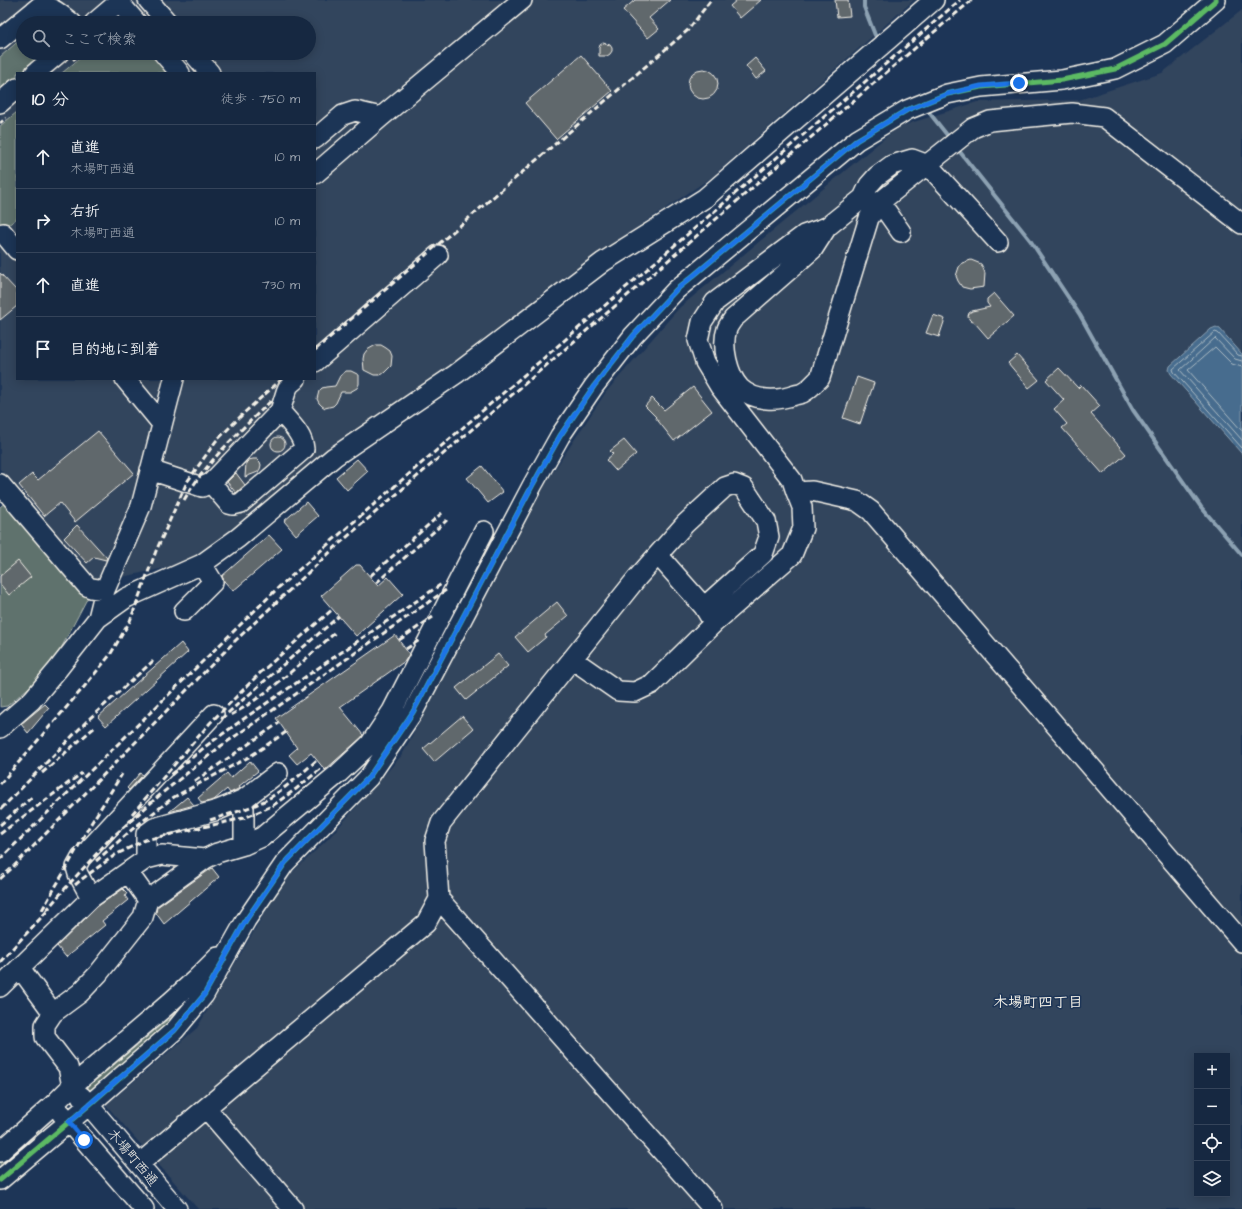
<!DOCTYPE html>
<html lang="ja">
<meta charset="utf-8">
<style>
body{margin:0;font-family:"Architects Daughter","Klee One",sans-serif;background:#23344c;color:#f1f3f6}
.controls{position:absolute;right:12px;bottom:12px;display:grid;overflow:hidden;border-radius:0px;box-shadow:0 2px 10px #0003}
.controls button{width:36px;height:36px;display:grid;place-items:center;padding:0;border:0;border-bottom:1px solid #35445a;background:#162841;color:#f1f3f6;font:20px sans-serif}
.stop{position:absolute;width:12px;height:12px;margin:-9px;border:3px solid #1a73e8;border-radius:50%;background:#fff}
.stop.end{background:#1a73e8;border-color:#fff;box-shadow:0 1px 4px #0008}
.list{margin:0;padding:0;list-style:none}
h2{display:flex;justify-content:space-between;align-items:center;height:52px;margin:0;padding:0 16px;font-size:17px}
h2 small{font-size:13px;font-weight:400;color:#9ea6b1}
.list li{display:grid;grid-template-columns:26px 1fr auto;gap:12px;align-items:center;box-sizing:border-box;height:64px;padding:0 16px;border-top:1px solid #35445a}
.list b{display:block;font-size:15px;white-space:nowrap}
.list p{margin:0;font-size:13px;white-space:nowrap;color:#9ea6b1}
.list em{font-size:13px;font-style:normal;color:#9ea6b1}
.icon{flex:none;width:22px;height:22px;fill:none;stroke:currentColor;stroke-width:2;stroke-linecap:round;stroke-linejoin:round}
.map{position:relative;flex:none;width:1242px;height:1209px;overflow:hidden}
.search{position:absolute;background:#162841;box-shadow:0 2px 10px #0003;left:16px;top:16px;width:300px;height:44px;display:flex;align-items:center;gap:10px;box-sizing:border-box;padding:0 14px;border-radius:22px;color:#9ea6b1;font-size:15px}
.panel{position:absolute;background:#162841;box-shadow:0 2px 10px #0003;left:16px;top:72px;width:300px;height:308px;border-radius:0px}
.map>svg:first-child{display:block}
.built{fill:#31445d;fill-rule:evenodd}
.green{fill:#5e726d;stroke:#a9b2aa}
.water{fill:#466c8e;stroke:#8ca1b2}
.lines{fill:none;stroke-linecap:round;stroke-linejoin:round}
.shore{stroke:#aebcc4;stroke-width:1}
.stream{stroke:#8ca1b2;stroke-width:4}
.building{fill:#61676c;stroke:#f4f1e8}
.minor-casing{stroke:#f4f1e8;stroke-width:22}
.path{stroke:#f4f1e8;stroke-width:2.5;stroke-dasharray:4 3;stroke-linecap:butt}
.minor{stroke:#1d3557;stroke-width:19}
.rail{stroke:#f4f1e8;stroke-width:3;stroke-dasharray:6 3;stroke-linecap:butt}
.cycleway-casing{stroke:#1d3557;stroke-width:8}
.cycleway{stroke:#5cba63;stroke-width:5}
.route{stroke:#1a73e8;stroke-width:5}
.labels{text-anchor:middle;stroke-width:3;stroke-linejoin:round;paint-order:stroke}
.street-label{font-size:14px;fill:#f4f1e8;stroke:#1d3557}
.neighbourhood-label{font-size:15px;font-weight:bold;fill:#f4f1e8;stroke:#1d3557}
</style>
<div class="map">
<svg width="1242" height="1209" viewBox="0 0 1242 1209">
<rect width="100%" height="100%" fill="#1d3557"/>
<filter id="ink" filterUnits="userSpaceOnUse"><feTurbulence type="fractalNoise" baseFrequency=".025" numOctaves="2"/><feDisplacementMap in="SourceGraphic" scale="8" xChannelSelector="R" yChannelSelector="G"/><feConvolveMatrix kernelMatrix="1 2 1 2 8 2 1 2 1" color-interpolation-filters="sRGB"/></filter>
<g filter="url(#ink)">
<path class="built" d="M0,0H914L712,177L571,272L453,372L340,443L189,563L98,582L0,469ZM23,23H309V53H23ZM17,73H315V379H17Z
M1242,10V1209H198L106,1105L197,1028L284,880L329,838L402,755L543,487L606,392L679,308L898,127L977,102L1079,100L1162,73ZM1197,1056H1227V1194H1197Z"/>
<path class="green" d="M23,37V53H50L27,73H17V82L0,93V57Z
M86,53H149L167,73H62Z
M17,112V218L0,232V126Z
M7,501L88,597L57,656L41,677L7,706L0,707V507Z
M185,1005L173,1022L90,1091L89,1090L88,1088L89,1086Z
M40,1128L44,1133L0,1171V1162Z"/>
<path class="water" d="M1216,327L1220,329L1242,354V454L1171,374L1169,370L1170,366L1211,329Z"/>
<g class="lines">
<path class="shore" d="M1242,356L1238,355L1218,333L1215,332L1173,369L1174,372L1242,448
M1242,361L1235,359L1215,338L1180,370L1242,440
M1242,367L1232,364L1215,347L1188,370L1242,431"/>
<path class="stream" d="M864,0V7L875,35
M928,111L951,140
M956,147L1030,240L1080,315L1133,410L1201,507L1242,555"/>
</g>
<path class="building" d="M635,0H670L649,18L659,29L648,38L623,10Z
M737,0H761L740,18L730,6Z
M835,0H848L850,16L837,17Z
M603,43L610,45L612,48V51L610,54L607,56H599V48L600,45Z
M581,55L612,91L556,139L525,103Z
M755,58L766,71L756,79L746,66Z
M688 84a15 15 0 1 1 30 0a15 15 0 1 1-30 0Z
M971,260L981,264L983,268L985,273L984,287L970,289L962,287L958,281L956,276L959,267L962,263Z
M0,273L17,291V306L0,320Z
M994,293L1014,316L988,338L975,323L971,321L969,319L968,316L969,313L972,311L990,307L987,303V299Z
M933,315L945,319L939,337L926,333Z
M376,345H381L386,348L390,351L392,356L391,366L384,373L379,375H374L364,370L363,359L364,354L367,350Z
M1017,355L1039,380L1029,388L1008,363Z
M1059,368L1078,388L1081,385L1100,406L1091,414L1126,454L1103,474L1062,428L1067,424L1054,409L1064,400L1046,380Z
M346,371H351L359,375V384L357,388L350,392H341L336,403L333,406L325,408L322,406L319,403L317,399L319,391L322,388L326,387L335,386L340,376Z
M857,377L874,383L860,424L843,418Z
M693,387L712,411L674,441L655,417H656L645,406L652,398L664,410Z
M98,431L134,473L75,522L60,503L44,516L19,485L32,474L38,480Z
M271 444a7 7 0 1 1 14 0a7 7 0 1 1-14 0Z
M624,440L636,454L616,471L606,460L613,454L610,451Z
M253,459H257L260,462L261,465L260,469L258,472L245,477L246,463L249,460Z
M357,459L368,471L347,490L336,477Z
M482,466L503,492L488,503L467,478Z
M236,473L245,485L236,493L227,482Z
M306,502L318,516L296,535L284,521Z
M77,525L107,558L106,560L94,557L87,563L64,538Z
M269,535L282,549L233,591L224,581L222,576Z
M18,561L31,577L9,595L0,584V576Z
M356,565H360L378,586L388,577L403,594L356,636L321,596Z
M557,602L568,616L545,635L546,637L528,652L515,637Z
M395,635L409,654L405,661L340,707L363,735L362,737L325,770L311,753L297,764L289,755L297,748L276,718Z
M181,643L188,652L106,726L98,717Z
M498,654L508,666L466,700L456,688Z
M45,704L49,708L28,733L21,724Z
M462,716L473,729L434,762L423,749Z
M250,761L258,771L238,787L240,788L230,793L227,789L214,800L202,803L198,798L227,773L231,778Z
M140,773L143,775L129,790L127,788Z
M187,797L194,805L169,812Z
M212,868L219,877L164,924L156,913L157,907Z
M123,889L127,893L125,896L128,900L102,921L105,925L66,957L57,946L98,906Z"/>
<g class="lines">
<g class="minor-casing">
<path id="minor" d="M117,0L137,23
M148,0L168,23
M94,23L121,0
M0,39L40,6C53,6 62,16 72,23
M163,53L180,73
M193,53L210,73
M35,73L59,53
M0,103L17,88
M315,139L343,115L355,111L381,117
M315,174L381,117L522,0
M866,201L870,204L887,212L901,232
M827,227L813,249L733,319C731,322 728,326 727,329C721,346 728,375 740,388C755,402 778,401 795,395C798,394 802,394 804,392C810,389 815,382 820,378L869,218L880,202L973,128L990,121L1072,113L1104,117L1242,224
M3,233L17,250
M315,362L438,255
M125,379L162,424
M150,470L202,487L211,483L280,411L286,392L289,385L296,379
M211,483L229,504L233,505L241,503L304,449C303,434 289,422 280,411
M0,484L87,586L91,588L105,590
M796,492L812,491L857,501L871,511L1242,942
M658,555L704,607L710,617
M184,611L213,582L202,564
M98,618L105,590L141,506L174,379
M572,659L618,691L635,692L652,684L714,623L792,555L803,528L802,507L796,492L792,480L720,387L705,362L698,340L702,322L715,302L804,235L827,227L863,198L869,185L877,176L892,165L912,159L928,165L998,242
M0,728L32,700L58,669L98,618L126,598L202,564L238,538L334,457L456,374L603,262L705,198L934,0
M244,845V799
M146,859V834L154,828L218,810L244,799L278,773
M128,872L148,900
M91,898L78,874L76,867L81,858L214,714
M439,899L713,1209
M20,968L53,1013
M0,987L91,898L146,859L162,855L205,859
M72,1086L68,1067L45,1037V1025L53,1013L80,993L98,974L143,917L148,900L205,859L217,853L244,845L262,837L339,773L370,744L392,711L484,531
M81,1096L177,1209
M206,1108L293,1209
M61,1113L144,1209
M0,1152L54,1104L72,1086L166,1006L196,979L218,957
M139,1164L426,923L439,899L435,841L441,823L637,578L685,524L725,487L734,484L744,488L766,521L769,537L763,554L704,607
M0,1180L89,1105L175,1030L204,995L246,920L285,863L369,777L413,712L532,486L560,436L594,386L633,336L676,290L857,140L907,110L947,94L981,87L1062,80L1115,69L1165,44L1216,0"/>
</g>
<path class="path" d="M73,60L82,53
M0,123L6,118"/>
<use href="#minor" class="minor"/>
<path class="rail" d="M315,350L688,30L711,0
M184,500C207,461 241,430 273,399
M370,576L442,513
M376,583L447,520
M399,640L433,617
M406,649L421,639
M231,715C268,695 304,660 336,632
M221,719L339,616
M42,773L95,727
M171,775L206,746L242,720L443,583
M195,781L279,723
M0,784L84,687L110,655L130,621L156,551L187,482L216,441L245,412L282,379
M1,809L88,720L153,661
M132,814L210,723L261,672L333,609
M210,820C229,814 249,809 266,800C285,789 301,774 317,760
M0,825L32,797
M0,834L82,773
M109,840L161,794L221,746L446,590
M0,859L279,587L395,486L960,0
M96,861L135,827L174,797L249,757L286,732
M0,879L12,868L236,640L340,543L888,71L972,0
M75,885L82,879L115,855L145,840L244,818L272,806L296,789L323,767
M42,910L68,865L90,825L122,774
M46,911C67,885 90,862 112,836
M0,962L50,908"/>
<g class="cycleway-casing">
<path id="cycleway" d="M0,1180L89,1105L175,1030L204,995L246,920L285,863L369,777L413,712L532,486L560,436L594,386L633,336L676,290L857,140L907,110L947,94L981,87L1062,80L1115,69L1165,44L1216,0"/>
</g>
<use href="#cycleway" class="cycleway"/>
</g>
</g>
<g class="lines" filter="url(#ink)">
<path class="route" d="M84,1140L69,1122L175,1030L204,995L246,920L285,863L369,777L413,712L532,486L560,436L594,386L633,336L676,290L857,140L907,110L947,94L981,86L1019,83"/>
</g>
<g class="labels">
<g class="street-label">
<text transform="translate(133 1157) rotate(50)" y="5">木場町西通</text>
</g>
<g class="neighbourhood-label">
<text x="1038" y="1007">木場町四丁目</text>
</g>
</g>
</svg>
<div class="controls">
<button>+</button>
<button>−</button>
<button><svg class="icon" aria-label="locate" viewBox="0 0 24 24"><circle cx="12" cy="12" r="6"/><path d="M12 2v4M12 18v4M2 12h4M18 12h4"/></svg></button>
<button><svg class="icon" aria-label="layers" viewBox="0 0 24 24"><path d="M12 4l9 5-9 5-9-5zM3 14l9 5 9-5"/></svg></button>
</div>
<div class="stop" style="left:84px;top:1140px"></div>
<div class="stop end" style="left:1019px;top:83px"></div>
<div class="search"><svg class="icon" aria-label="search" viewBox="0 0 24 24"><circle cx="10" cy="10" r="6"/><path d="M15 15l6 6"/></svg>ここで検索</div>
<section class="panel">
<h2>10 分<small>徒歩 · 750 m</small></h2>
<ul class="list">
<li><svg class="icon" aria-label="ahead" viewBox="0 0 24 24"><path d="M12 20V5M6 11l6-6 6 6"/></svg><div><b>直進</b><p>木場町西通</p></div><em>10 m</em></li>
<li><svg class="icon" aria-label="right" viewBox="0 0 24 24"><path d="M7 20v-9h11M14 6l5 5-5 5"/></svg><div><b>右折</b><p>木場町西通</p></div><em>10 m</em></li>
<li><svg class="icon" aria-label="ahead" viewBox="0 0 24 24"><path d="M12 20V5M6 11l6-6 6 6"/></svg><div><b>直進</b></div><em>730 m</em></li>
<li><svg class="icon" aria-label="arrive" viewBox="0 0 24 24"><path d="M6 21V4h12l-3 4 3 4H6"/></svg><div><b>目的地に到着</b></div></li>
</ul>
</section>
</div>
